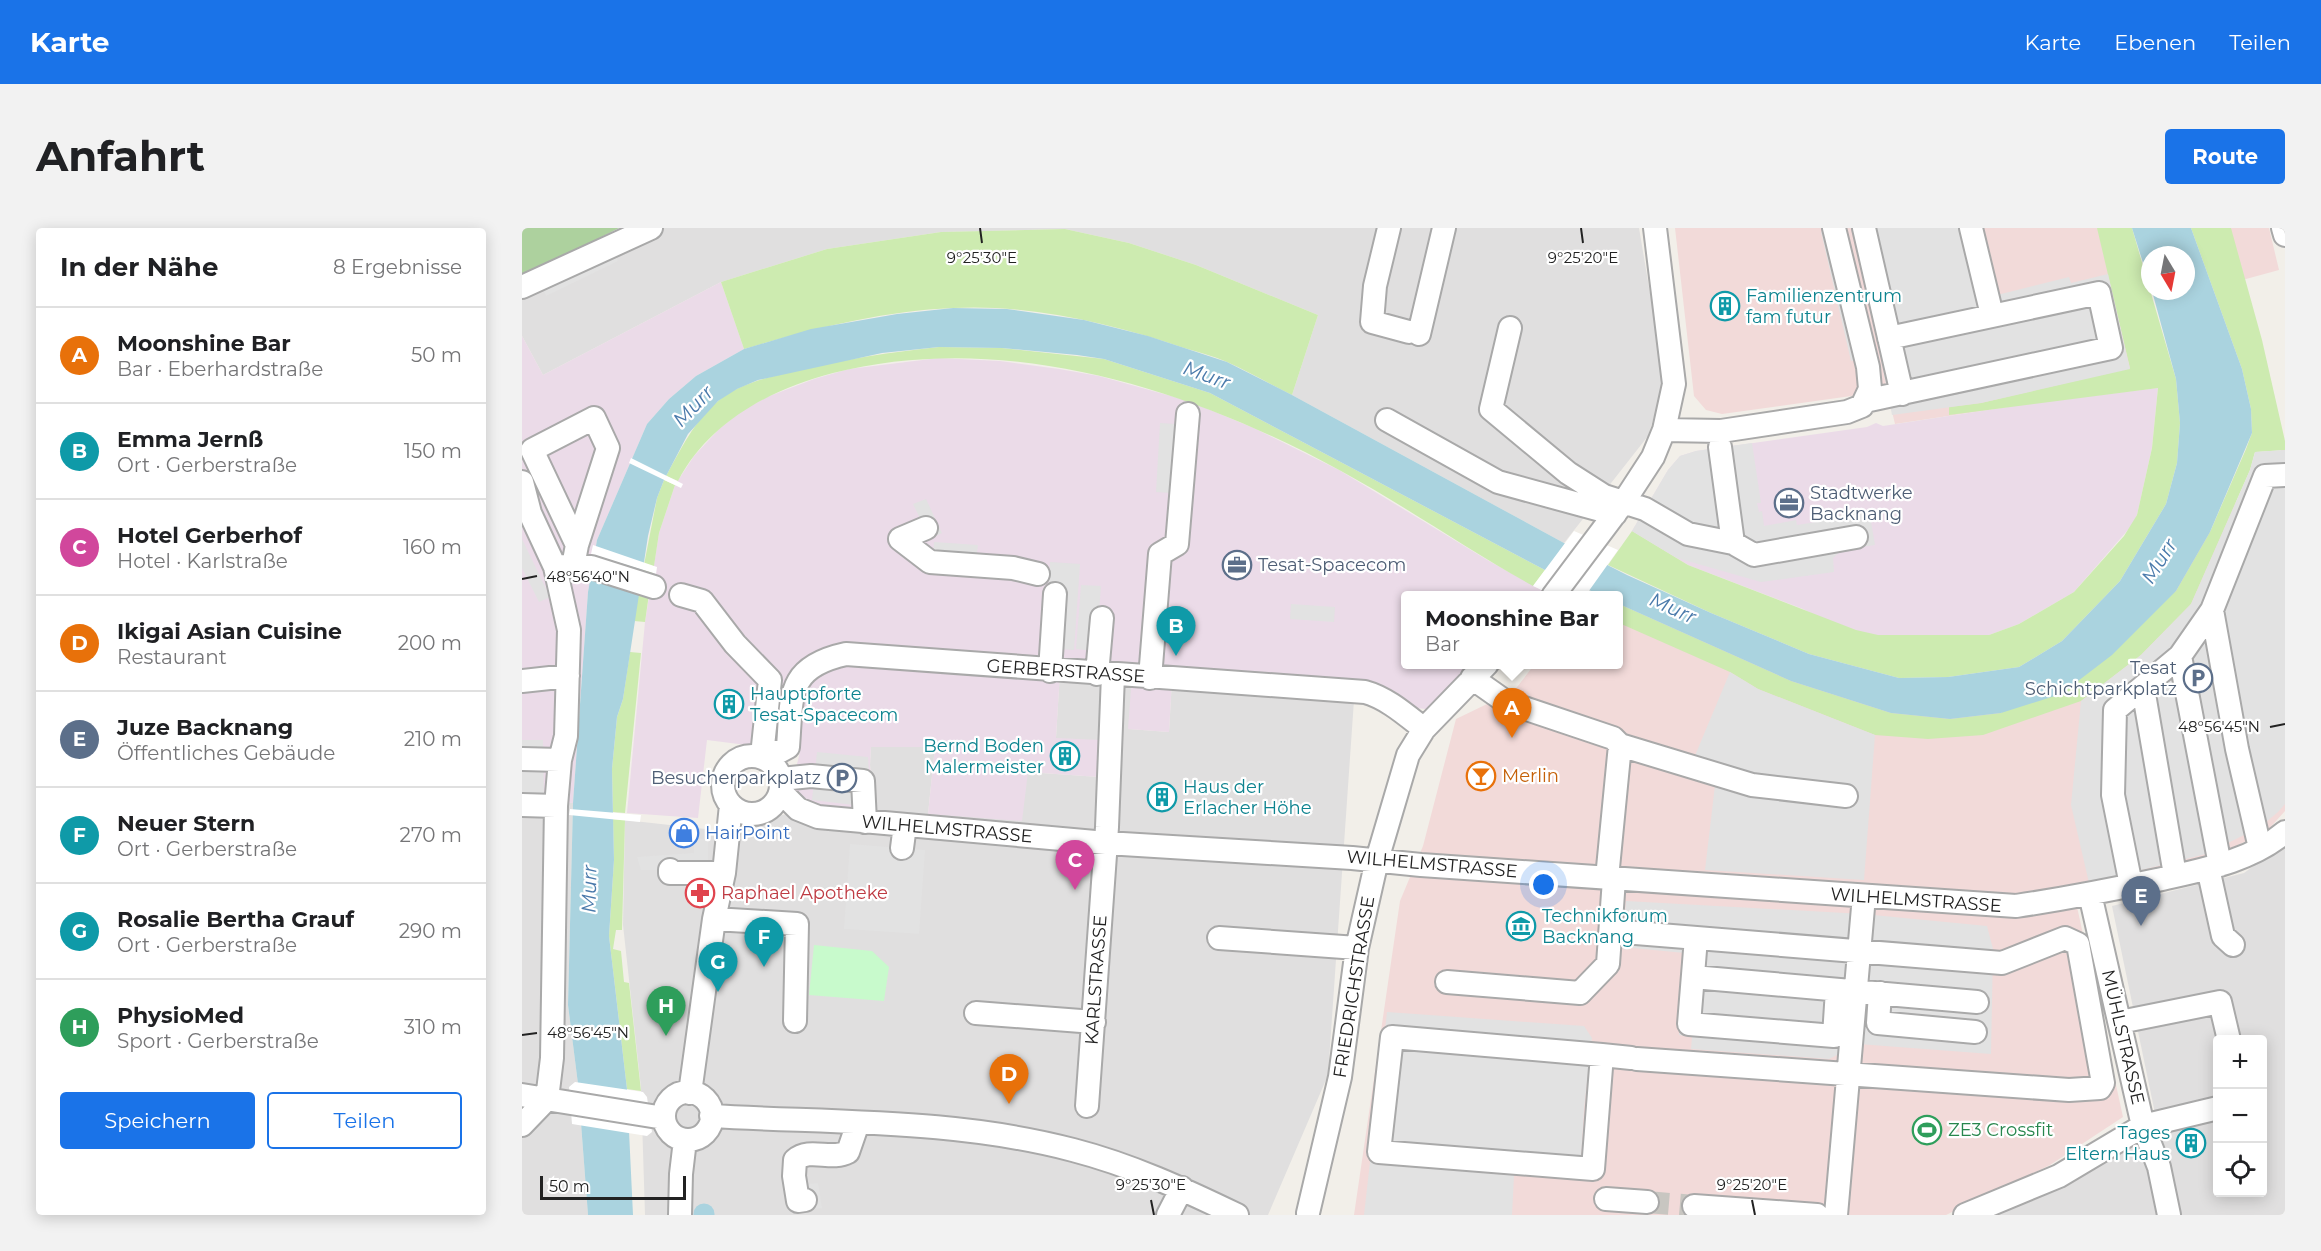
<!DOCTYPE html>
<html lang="de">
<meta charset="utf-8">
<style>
body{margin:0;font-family:Montserrat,sans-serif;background:#f2f2f2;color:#202124}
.controls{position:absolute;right:18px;bottom:18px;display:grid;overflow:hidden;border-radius:6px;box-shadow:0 3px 15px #0003}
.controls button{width:54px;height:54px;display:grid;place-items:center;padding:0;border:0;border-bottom:2px solid #e0e0e0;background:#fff;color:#202124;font:30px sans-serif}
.compass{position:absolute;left:1619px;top:18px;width:54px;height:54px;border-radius:50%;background:#fff;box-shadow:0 3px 15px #0003;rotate:170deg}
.scale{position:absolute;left:18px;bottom:15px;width:146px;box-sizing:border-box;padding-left:6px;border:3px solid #222;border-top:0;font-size:16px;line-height:21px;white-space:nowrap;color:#222;-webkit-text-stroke:4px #fff;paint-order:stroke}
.you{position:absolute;left:1022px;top:657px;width:21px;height:21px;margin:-15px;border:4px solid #fff;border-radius:50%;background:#1a73e8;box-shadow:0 0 0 9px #1a73e833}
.badge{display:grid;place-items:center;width:39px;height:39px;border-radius:50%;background:#1a73e8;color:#fff;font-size:20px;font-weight:700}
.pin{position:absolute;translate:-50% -50px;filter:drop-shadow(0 2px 3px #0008)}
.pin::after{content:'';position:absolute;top:32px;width:21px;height:18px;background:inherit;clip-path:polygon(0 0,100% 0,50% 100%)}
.popup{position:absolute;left:879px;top:363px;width:222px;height:78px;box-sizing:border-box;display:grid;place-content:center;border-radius:6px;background:#fff;filter:drop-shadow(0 2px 4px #0005);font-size:20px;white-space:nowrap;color:#757577}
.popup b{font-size:22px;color:#202124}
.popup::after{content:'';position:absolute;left:50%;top:100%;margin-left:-12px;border:12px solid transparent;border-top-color:#fff}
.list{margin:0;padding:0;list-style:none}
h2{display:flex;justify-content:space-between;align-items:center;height:78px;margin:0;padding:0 24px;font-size:26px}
h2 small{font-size:20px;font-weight:400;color:#757577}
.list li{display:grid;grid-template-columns:39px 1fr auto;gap:18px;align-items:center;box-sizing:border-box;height:96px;padding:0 24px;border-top:2px solid #e0e0e0}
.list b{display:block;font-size:22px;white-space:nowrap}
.list p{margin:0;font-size:20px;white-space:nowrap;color:#757577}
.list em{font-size:20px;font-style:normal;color:#757577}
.actions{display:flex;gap:12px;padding:18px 24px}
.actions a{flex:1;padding:14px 0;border:2px solid #1a73e8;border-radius:6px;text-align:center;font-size:21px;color:#1a73e8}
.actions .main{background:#1a73e8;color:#fff}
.icon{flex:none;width:33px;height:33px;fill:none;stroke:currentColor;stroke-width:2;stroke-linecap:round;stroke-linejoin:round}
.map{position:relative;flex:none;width:1763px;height:987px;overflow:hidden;border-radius:6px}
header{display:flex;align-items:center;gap:36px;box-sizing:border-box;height:84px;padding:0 30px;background:#1a73e8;color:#fff}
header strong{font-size:28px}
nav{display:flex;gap:33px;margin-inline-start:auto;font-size:21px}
.intro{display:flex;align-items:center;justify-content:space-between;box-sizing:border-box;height:144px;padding:0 36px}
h1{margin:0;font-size:42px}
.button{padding:15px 27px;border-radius:6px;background:#1a73e8;color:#fff;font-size:21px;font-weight:700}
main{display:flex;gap:36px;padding:0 36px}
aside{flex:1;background:#fff;border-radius:6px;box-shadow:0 3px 15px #0003}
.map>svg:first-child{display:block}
.residential{fill:#e0dfdf;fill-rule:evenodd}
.commercial{fill:#f2dad9}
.industrial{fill:#ebdbe8}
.grass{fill:#cdebb0}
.forest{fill:#add19e}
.park{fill:#c8facc}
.parking{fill:#e2e2e2}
.water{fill:#aad3df}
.pier{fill:#fff}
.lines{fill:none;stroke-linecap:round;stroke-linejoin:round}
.canal{stroke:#aad3df;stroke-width:21}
.minor-tunnel{stroke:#c8c6c1;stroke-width:22;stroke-dasharray:22 11;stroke-linecap:butt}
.minor-casing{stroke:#a9a9a9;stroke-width:26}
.minor{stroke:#fff;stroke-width:22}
.ticks{fill:none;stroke:#222;stroke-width:2}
.labels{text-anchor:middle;stroke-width:4.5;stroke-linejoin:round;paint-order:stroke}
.culture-label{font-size:18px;fill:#0d838f;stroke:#fff;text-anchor:start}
.service-label{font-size:18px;fill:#4e5e75;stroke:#fff;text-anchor:start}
.street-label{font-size:18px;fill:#222;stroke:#fff}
.food-label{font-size:18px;fill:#c56008;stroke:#fff;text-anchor:start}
.shop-label{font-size:18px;fill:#366cbe;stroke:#fff;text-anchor:start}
.health-label{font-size:18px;fill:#be3a42;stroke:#fff;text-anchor:start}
.leisure-label{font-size:18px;fill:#27864d;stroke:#fff;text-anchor:start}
.water-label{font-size:20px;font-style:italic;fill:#4a7aab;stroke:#fff}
.ticks-label{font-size:15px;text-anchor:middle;fill:#222;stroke:#fff;stroke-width:4.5;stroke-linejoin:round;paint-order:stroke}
</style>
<header>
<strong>Karte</strong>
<nav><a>Karte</a><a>Ebenen</a><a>Teilen</a></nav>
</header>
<div class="intro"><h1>Anfahrt</h1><a class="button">Route</a></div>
<main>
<aside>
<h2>In der Nähe<small>8 Ergebnisse</small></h2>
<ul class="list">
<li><span class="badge" style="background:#e8710a">A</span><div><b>Moonshine Bar</b><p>Bar · Eberhardstraße</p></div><em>50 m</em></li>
<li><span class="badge" style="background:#0f9aa8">B</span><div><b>Emma Jernß</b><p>Ort · Gerberstraße</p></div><em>150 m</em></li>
<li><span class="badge" style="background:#d1479c">C</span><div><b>Hotel Gerberhof</b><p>Hotel · Karlstraße</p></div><em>160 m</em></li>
<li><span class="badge" style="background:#e8710a">D</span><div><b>Ikigai Asian Cuisine</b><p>Restaurant</p></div><em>200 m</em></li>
<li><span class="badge" style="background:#5c6f8a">E</span><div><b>Juze Backnang</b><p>Öffentliches Gebäude</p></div><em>210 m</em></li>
<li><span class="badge" style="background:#0f9aa8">F</span><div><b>Neuer Stern</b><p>Ort · Gerberstraße</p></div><em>270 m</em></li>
<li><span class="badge" style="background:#0f9aa8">G</span><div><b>Rosalie Bertha Grauf</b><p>Ort · Gerberstraße</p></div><em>290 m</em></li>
<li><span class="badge" style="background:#2e9e5b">H</span><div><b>PhysioMed</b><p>Sport · Gerberstraße</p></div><em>310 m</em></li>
</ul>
<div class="actions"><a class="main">Speichern</a><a>Teilen</a></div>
</aside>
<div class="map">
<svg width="1763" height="987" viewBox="0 0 1763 987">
<rect width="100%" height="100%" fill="#f2efe9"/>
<path class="residential" d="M0,0H1117L1143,154L1126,208L1042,315L770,167L796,87L674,37L607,15L543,1L419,4L305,21L199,54L21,147L0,108Z
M538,444L611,448L607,501L647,504L650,451L832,472L806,847L746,987H123L119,860L101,697L103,592L228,606L239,593L296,577L317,582L352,583L348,537L349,519H413L406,586L505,544L577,549L534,510Z
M0,573L51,575L46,777L56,856L66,987H0Z
M1763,615V987H1465L1635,895L1590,678L1722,645ZM1696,812H1740V964H1696Z"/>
<path class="commercial" d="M1153,0H1585L1636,160L1518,174L1373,196L1365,163L1200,186L1184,182L1172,168Z
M1695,0H1747L1757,42L1713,54Z
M1763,218V583L1745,603L1693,628L1552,665L1601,889L1528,937L1424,987H832L878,673L901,618L934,491L992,463L1012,437L1096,436L1097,376L1154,401L1479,485L1688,304Z"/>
<path class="industrial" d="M199,54L222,121L174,148L147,171L125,196L75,312L66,364L51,575L0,573V108L21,147Z
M417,130L478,133L537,141L577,148L667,173L734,201L817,242L967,333L1029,367L884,368V436L958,437L912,482L650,451L647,504L606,501L610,448L538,444L534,510L580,512L577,549L506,544L500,593L406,586L413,519H349L348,537L352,584L317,582L296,577L285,578L269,560L278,524L185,512L176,590L105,585L123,394L137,305L153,257L172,228L197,201L221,182L245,169L292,151L327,141Z
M1636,160L1630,220L1615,287L1611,296L1552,364L1497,396L1467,407L1311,419L1307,394L1281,381L1166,337L1110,303L1146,242L1158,228L1174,223L1345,199L1354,195L1361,198L1518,174Z"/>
<path class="grass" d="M1575,0H1610L1654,151L1658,195L1655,235L1644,276L1598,353L1540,413L1497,439L1426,449L1377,450L1287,426L1189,385L1086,337L1110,303L1166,337L1334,402L1356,407H1467L1497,396L1552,364L1602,308L1615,287L1630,220L1636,160L1427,187V179L1459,175L1608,140Z
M1669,0H1709L1740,112L1763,213V222L1733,224L1728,242L1669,376L1619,427L1559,473L1461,507L1406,511L1353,507L1236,461L1208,444L1097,395V376L1269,453L1369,485L1428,491L1479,485L1654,363L1688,304L1724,221L1730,205L1729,181L1720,141Z
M543,1L607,15L674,37L796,87L770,167C748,156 727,144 705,134C691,128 676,124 662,120C589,95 508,76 431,80C360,83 290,101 222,121L199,54L305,21L419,4Z
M417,119L480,120L582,131L688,165L1023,342L1011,358C946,322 885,279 819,243C669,161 483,101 311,145C249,161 187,194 156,253L144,248C159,221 172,193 196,173C219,154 249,149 277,142C323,131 370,124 417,119Z
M142,252L153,257L137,305L130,351L120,347L135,270Z
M117,363L127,366L123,394L112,393Z
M108,424L119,425L103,585L91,584L90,541L95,489L101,471Z
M91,591L103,592L100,702H94L91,721L99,723L102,754L107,755L119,863L105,861L87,708L92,632Z"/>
<path class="forest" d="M0,0H97L0,49Z"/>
<path class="park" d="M292,717L350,723L367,739L362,773L287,767Z"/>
<path class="parking" d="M1333,0H1460L1475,67L1547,49L1549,55L1586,46L1608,141L1459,175L1370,187Z
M1305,3L1335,132L1329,133L1299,4Z
M94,28L96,33L24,68L22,63Z
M638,195L653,196L649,265L634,264Z
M1230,215L1239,275H1235L1237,284L1240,283L1242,298L1274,292L1275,297L1294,294V291L1347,282L1353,317L1320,322L1311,330L1312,344L1239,354L1155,330L1110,303L1146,242L1158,228L1174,223Z
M1763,222V576L1756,584L1738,599L1684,626L1567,655L1549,577L1559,473L1619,427L1669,376L1728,242L1733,224Z
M404,271L420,305L408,311L391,276Z
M0,311L28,369L17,374L0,340Z
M412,314L456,317L454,331L411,328Z
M528,334L558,336L552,422L522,420Z
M559,357L579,358L574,423L554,421Z
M769,376L813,379L812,394L768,391Z
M1208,444L1236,461L1353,507L1342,652L1183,642L1193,557L1172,530Z
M0,512H21L22,571L0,570Z
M295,524L346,529L349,579L290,572Z
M172,610L186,612V642H119L115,629L172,625Z
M328,616L403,622L397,706L322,701Z
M1104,673L1341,686L1465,698L1471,721L1469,826L1323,815L1317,826L1307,831L1169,821L1170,809L1157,807L1163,725L1100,719Z
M865,784L1062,798L1070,810L1062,881L1059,931L993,928L990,987H842Z
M296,955L300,980L284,982L280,957Z"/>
<path class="water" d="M1610,0H1669L1720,141L1729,181L1730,205L1688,304L1654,363L1590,427L1539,466L1479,485L1428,491L1369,485L1269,453L1097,376L1096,368L1078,367L1023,342L688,165L582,131L555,127L480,120L417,119L360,125L236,152L215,161L196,173L166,206L142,252L135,270L126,308L101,471L95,489L90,541L92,632L87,708L105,861L111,987H66L56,856L46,777L51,575L66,364L75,312L125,196L147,171L174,148L222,121L289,101L375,86L431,80L485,81L562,92L626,108L705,134L770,167L1042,315L1105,347L1189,385L1287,426L1377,450L1426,449L1497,439L1540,413L1598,353L1644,276L1655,235L1658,195L1654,151L1630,63H1664V27H1628V57Z"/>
<path class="pier" d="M109,230L161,256L159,260L107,235Z
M1052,303L1096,322L1064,367H1030L1011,358Z
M71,317L135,339L134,346L69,326Z
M48,581L119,587L118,594L47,587Z
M53,854L121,864L125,869L130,904L125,908L50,896L47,859Z"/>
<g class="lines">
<path class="canal" d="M182,986V987"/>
<path class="minor-tunnel" d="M1125,974L1172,978"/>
<g class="minor-casing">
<path id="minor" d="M867,0L853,58L850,94L887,104
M1342,0L1380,166
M1449,0L1470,87
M1761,0L1763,7
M0,59L129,0
M988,100L969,181L1046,245L1082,268L1123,281L1166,306L1211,315L1198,219
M897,106L922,0
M1343,173L1589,120L1577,65L1367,110
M865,192L976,254L1093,286
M1142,202L1199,203L1325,184L1340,178L1348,161L1346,139L1312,0
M0,254L8,285L33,339L47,402L44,508L38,532L34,578L30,830L25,871
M404,300L378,311L408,334L491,340L516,346
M1211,315L1232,327L1334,309
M37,338L69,339L132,359
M51,338L55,317L86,220L72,190L10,222L55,317
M159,367L180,373L213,416L248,452L241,518L253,526
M1031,368L1101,275L1131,229L1142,202L1152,156L1133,0
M1690,382L1715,521L1738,620
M1658,428L1698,637
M528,443L533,366
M575,446L580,390
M628,450L638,326L655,316L666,186
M950,450L984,474L1091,510L1098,517L1085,650
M0,453L46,448
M1621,460L1653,647
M1098,517L1230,557L1324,568
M201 557a29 29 0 1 1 58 0a29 29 0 1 1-58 0Z
M0,531L38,532
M248,534L253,526L266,519C270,468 264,439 324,426L843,464C865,470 884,487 902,501
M259,551L289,548L341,553L343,594
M259,564L276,581L296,589L584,615L830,630L899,637L1494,678C1541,671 1588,662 1635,652C1679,642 1728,634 1763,604
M0,577L34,578
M380,620L383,597
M1686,640L1701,708L1711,717
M148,642V645H202
M1609,657L1591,567L1593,482L1658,428L1690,382L1743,248L1763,247
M1568,666L1621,898L1637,939L1647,987
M192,691L275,696L273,793
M1089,703L1480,735L1543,710L1556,716L1581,855L1578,860L1547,862L1115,831
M697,710L835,720
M1174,710L1167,796L1312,808L1315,762
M1171,749L1455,774
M925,754L1058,765L1086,736L1092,651
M1358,765L1356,795L1453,804
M454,785L572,794
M1598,794L1698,774L1707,812
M1080,827L1071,941L857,924L870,809L1080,827L1109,830
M142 888a24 24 0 1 1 48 0a24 24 0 1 1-48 0Z
M168,865L192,691L202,645L209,577
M0,867L142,890
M565,878L585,599L591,447
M189,888C309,895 434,891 551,922C609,937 661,961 715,987
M0,897L25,871
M1084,971L1125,974
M283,972L276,973L272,948L273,932C288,919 309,933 326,924L336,895
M1172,978L1295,987
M786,985L818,849L835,720L855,632L886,527L902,501L965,436
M158,987L159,946L163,912
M646,987L660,960
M1314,987L1342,668
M1443,987L1537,948L1621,898L1696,880"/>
</g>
<use href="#minor" class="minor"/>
</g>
<path class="ticks" d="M458,0L460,15M1059,0L1061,15M0,351L15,348M1748,499L1763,496M0,807L15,805M629,972L632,987M1230,972L1233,987"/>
<defs>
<g id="building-ring" transform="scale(1.5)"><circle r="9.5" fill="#fff" stroke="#0f9aa8" stroke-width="1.5"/><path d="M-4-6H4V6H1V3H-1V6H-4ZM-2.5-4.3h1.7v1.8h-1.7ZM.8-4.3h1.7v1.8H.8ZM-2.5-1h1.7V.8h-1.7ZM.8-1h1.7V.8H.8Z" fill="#0f9aa8"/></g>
<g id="office-ring" transform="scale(1.5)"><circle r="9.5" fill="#fff" stroke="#5c6f8a" stroke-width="1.5"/><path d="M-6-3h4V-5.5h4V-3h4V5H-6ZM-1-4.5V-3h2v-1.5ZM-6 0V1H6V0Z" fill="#5c6f8a"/></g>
<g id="parking-ring" transform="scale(1.5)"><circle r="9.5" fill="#fff" stroke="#5c6f8a" stroke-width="1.5"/><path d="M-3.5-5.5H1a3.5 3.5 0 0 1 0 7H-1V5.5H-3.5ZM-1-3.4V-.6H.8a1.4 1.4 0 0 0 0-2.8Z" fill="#5c6f8a"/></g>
<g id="bar-ring" transform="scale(1.5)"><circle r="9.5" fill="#fff" stroke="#e8710a" stroke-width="1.5"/><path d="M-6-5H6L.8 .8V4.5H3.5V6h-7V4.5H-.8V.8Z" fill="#e8710a"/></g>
<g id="shop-ring" transform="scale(1.5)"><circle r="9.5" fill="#fff" stroke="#3f7fe0" stroke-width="1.5"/><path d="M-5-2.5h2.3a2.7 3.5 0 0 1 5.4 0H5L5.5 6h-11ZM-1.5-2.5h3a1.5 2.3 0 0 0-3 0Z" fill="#3f7fe0"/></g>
<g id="pharmacy-ring" transform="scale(1.5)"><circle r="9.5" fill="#fff" stroke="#e0444e" stroke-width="1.5"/><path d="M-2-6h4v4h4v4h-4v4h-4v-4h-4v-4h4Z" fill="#e0444e"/></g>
<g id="museum-ring" transform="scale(1.5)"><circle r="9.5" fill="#fff" stroke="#0f9aa8" stroke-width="1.5"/><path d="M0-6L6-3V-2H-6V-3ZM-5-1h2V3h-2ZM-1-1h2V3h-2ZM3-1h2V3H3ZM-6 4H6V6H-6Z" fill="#0f9aa8"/></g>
<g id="stadium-ring" transform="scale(1.5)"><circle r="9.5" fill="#fff" stroke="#2e9e5b" stroke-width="1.5"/><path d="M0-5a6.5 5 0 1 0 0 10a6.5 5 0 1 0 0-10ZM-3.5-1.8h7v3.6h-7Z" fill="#2e9e5b"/></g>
</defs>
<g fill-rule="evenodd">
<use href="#building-ring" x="1203" y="78"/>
<use href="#office-ring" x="1267" y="275"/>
<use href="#office-ring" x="715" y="337"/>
<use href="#parking-ring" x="1676" y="450"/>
<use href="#building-ring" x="207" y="476"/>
<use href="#building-ring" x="543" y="528"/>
<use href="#bar-ring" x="959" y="548"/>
<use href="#parking-ring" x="320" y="550"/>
<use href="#building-ring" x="640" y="569"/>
<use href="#shop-ring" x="162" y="605"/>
<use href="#pharmacy-ring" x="178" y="665"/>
<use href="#museum-ring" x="999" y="698"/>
<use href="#stadium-ring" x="1405" y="902"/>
<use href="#building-ring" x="1669" y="915"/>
</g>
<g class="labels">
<g class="culture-label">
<text x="1224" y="74">Familienzentrum<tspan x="1224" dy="21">fam futur</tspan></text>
<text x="228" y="472">Hauptpforte<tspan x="228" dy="21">Tesat-Spacecom</tspan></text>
<text x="522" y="524" text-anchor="end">Bernd Boden<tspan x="522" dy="21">Malermeister</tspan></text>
<text x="661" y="565">Haus der<tspan x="661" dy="21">Erlacher Höhe</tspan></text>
<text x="1020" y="694">Technikforum<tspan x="1020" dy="21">Backnang</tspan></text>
<text x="1648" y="911" text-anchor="end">Tages<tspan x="1648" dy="21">Eltern Haus</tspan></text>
</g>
<g class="service-label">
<text x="1288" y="271">Stadtwerke<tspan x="1288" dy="21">Backnang</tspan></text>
<text x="736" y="343">Tesat-Spacecom</text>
<text x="1655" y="446" text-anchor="end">Tesat<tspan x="1655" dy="21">Schichtparkplatz</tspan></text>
<text x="299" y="556" text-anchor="end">Besucherparkplatz</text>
</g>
<g class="street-label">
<text transform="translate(544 443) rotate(4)" y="6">GERBERSTRASSE</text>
<text transform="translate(425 601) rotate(5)" y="6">WILHELMSTRASSE</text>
<text transform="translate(910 636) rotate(5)" y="6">WILHELMSTRASSE</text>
<text transform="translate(1394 672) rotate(4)" y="6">WILHELMSTRASSE</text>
<text transform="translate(574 752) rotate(-86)" y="6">KARLSTRASSE</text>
<text transform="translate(832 759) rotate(-81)" y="6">FRIEDRICHSTRASSE</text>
<text transform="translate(1601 809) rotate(77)" y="6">MÜHLSTRASSE</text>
</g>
<g class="food-label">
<text x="980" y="554">Merlin</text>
</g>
<g class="shop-label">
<text x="183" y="611">HairPoint</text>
</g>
<g class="health-label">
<text x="199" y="671">Raphael Apotheke</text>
</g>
<g class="leisure-label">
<text x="1426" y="908">ZE3 Crossfit</text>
</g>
<g class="water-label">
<text transform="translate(685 147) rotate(20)" y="7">Murr</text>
<text transform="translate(171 178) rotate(-46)" y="7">Murr</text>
<text transform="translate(1637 333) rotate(-58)" y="7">Murr</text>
<text transform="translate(1151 380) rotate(24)" y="7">Murr</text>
<text transform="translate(67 661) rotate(-89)" y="7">Murr</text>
</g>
</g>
<g class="ticks-label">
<text x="460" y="35">9°25'30"E</text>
<text x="1061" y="35">9°25'20"E</text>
<text x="66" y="354">48°56'40"N</text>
<text x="1697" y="504">48°56'45"N</text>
<text x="66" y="810">48°56'45"N</text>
<text x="629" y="962">9°25'30"E</text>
<text x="1230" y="962">9°25'20"E</text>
</g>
</svg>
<div class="controls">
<button>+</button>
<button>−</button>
<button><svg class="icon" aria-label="locate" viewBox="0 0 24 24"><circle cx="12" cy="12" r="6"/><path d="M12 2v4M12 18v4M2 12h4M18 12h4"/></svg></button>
</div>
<svg class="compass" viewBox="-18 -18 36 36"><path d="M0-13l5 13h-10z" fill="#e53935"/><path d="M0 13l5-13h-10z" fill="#757577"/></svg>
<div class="scale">50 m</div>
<div class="you"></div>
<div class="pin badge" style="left:990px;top:510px;background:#e8710a">A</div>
<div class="popup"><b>Moonshine Bar</b>Bar</div>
<div class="pin badge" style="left:654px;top:428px;background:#0f9aa8">B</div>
<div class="pin badge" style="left:553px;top:662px;background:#d1479c">C</div>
<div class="pin badge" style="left:487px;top:876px;background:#e8710a">D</div>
<div class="pin badge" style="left:1619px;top:698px;background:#5c6f8a">E</div>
<div class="pin badge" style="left:242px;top:739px;background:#0f9aa8">F</div>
<div class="pin badge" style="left:196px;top:764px;background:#0f9aa8">G</div>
<div class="pin badge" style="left:144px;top:808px;background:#2e9e5b">H</div>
</div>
</main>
